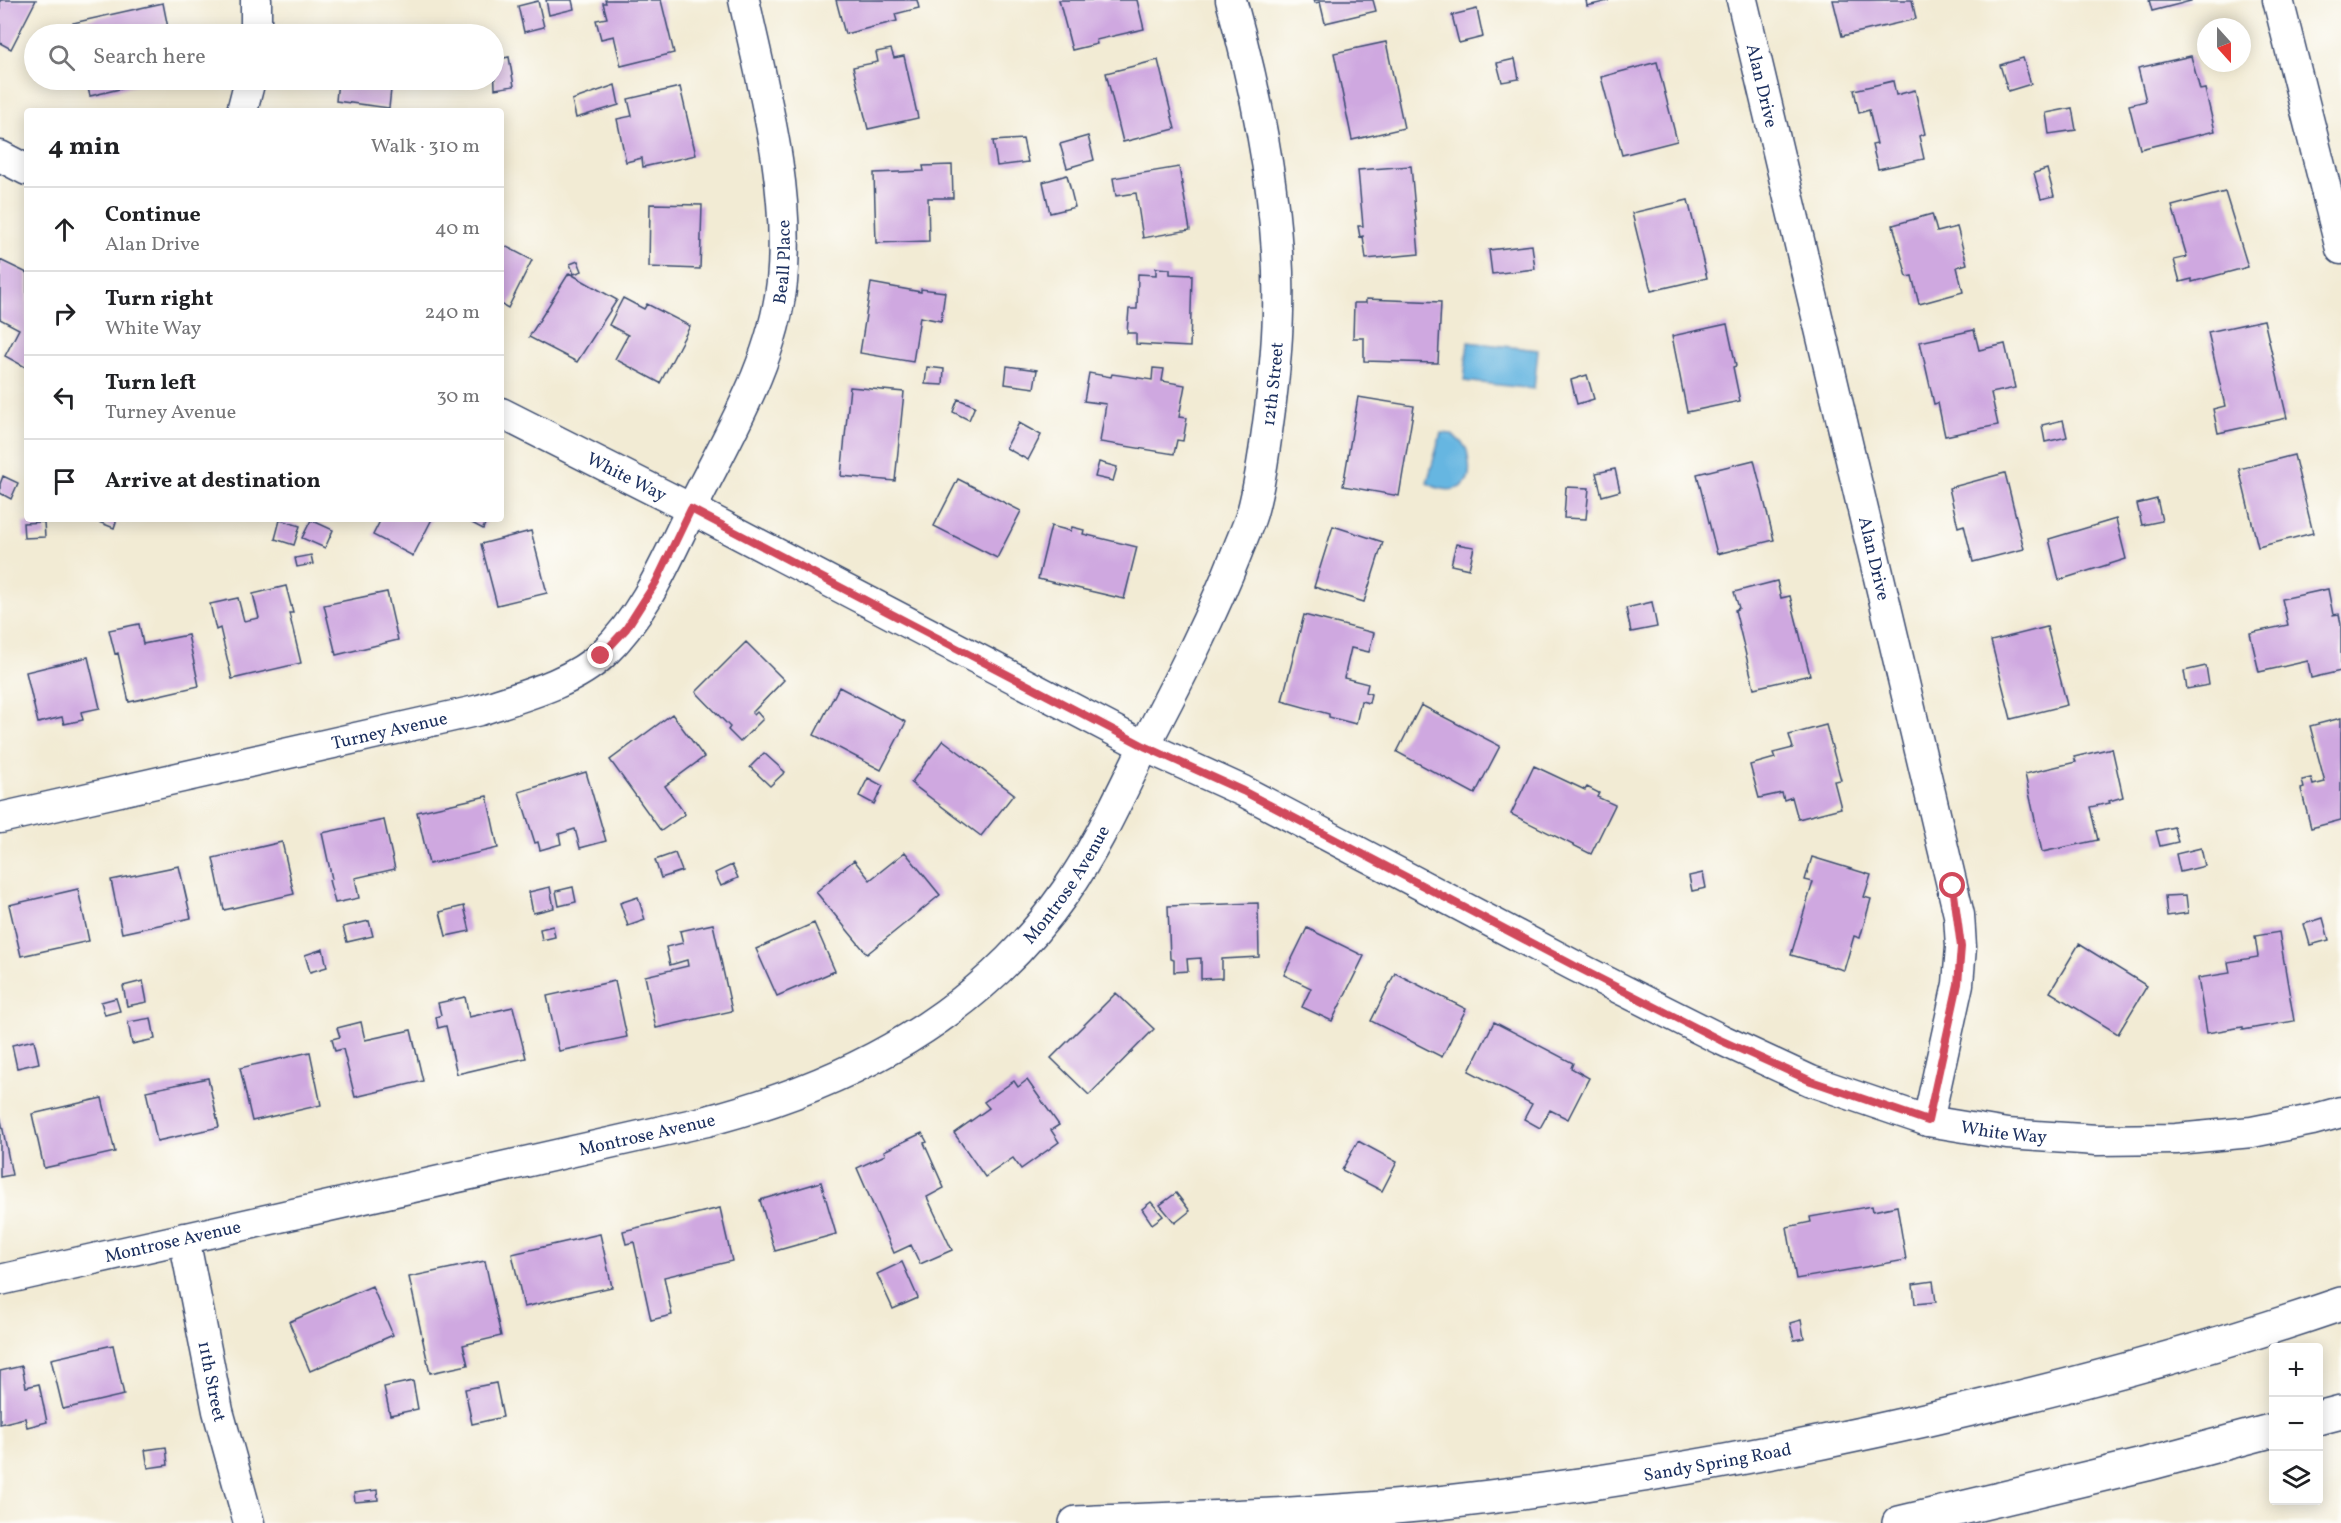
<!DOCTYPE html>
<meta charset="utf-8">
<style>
body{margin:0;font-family:Vollkorn,serif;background:#f6f6f6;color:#202124}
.controls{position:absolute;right:18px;bottom:18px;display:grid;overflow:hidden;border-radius:6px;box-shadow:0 3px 15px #0003}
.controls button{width:54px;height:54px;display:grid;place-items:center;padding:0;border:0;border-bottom:2px solid #e0e0e0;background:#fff;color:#202124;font:30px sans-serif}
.compass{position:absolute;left:2197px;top:18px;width:54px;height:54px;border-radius:50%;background:#fff;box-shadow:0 3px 15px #0003;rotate:159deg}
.stop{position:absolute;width:18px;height:18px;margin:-14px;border:4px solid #d1495b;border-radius:50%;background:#fff}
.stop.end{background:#d1495b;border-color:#fff;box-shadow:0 2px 6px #0008}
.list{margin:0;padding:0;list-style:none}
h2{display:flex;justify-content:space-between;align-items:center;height:78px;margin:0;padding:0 24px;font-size:26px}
h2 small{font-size:20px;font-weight:400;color:#757577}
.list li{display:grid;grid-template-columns:39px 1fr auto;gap:18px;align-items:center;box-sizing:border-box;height:84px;padding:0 24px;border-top:2px solid #e0e0e0}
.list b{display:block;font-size:22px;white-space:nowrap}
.list p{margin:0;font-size:20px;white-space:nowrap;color:#757577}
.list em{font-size:20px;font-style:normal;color:#757577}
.icon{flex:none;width:33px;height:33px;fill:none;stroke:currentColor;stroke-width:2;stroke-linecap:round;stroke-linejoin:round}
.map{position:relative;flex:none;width:2341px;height:1523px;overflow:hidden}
.search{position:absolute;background:#fff;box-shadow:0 3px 15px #0003;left:24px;top:24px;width:480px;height:66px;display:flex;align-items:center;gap:15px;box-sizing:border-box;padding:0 21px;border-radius:33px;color:#757577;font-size:22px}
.panel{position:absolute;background:#fff;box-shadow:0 3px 15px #0003;left:24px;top:108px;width:480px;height:414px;border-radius:6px}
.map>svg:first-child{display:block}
.water{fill:#66b6e1;stroke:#4072a0;stroke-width:1.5}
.building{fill:#cfa8e0}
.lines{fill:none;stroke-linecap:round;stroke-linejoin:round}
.street-casing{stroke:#3b4b70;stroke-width:33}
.primary-casing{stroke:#3b4b70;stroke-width:36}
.street{stroke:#fff;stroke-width:30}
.primary{stroke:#fff;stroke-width:33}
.route{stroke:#d1495b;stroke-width:8}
.labels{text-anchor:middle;stroke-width:5;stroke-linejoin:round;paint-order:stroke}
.street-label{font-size:18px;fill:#1b2f5e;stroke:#fdfcf7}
</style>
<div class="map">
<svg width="2341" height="1523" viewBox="0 0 2341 1523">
<rect width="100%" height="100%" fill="#fdfcf7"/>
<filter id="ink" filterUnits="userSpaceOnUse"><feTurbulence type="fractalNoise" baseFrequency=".0167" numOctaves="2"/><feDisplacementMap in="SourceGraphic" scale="12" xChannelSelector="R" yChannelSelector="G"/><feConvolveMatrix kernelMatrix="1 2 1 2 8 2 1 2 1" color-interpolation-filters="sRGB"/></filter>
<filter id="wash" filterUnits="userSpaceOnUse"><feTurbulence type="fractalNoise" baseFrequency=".008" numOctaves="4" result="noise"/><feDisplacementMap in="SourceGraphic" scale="24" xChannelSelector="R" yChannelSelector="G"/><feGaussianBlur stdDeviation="1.35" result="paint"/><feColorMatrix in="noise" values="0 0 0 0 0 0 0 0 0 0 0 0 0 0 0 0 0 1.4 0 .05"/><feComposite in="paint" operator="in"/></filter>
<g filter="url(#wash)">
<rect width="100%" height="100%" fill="#f2ebd4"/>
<path class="water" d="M1468,342L1538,350L1534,389L1464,381Z
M1441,433L1452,434C1456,438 1463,443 1466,448C1468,452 1468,458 1469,463C1473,492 1447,495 1427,483Z"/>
<g id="blocks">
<path class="building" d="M0,0H36L11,49L0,43Z
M546,0H572L574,9L549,15Z
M605,0H661L674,53L621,66L614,36L601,39L596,20L607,18L603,3H606Z
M836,0H917L919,8L895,14L897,21L845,34Z
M1059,0H1137L1144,29L1096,40L1097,44L1072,50Z
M1314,0H1373L1376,11L1325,23L1320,2L1315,3Z
M1586,0H1608V1L1587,6Z
M1833,0H1912L1916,19L1842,36Z
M2149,0H2191V1L2152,11Z
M538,1L544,27L524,32L518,6Z
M163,3L168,28L155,31L156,34H76L73,23Z
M1477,9L1483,37L1459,43L1452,15Z
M344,31L362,33V34H344Z
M1386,42L1404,128L1352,140L1334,53Z
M891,49L894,58L904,56L918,118L868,129L853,67L878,62L876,52Z
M2191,56L2200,90L2205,89L2215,131L2140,149L2129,105L2146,101L2138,68Z
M509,57L514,86L495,89L494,60Z
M2023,58L2031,84L2008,91L2000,65Z
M1515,59L1519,79L1502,82L1497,63Z
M1158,60L1175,129L1123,142L1106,73Z
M1657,62L1677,141L1622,155L1601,77Z
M86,80H157L90,96Z
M338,80H392L389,108L336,101Z
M1893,81L1896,95L1915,90L1925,134L1919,136L1924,159L1878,169L1872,145L1877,144L1869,110L1859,113L1854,90Z
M615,85L619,105L576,118L572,100Z
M680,87L696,155L643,167L642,158L626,162L617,119L632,116L628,99Z
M2072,108L2076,130L2049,134L2046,113Z
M1088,136L1094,160L1067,168L1060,144Z
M1023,139L1028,162L997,166L993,141Z
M952,165L953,198H928L929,241L876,243L874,173L924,171L923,166Z
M1411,166L1419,254L1366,259L1363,236L1360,237L1358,226H1363L1358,170Z
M1179,167L1190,230L1143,238L1136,193L1116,196L1113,178Z
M2047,169L2054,196L2041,199L2034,173Z
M1067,175L1075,207L1050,213L1043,182Z
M2225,192L2248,267L2192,282V279L2180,282L2174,260L2187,257L2172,206Z
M1688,200L1707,278L1651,291L1632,213Z
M650,204L702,205L700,269L649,267Z
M1932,214L1937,232L1957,227L1967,264L1957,267L1963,292L1919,304L1912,276L1907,277L1893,225Z
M501,244L532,260L508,308L501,304Z
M1532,245L1535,269L1492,274L1489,250Z
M0,260L27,273V368L5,356L19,329L0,319Z
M578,261L582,271L574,274L570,264Z
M1156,268L1170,269V274L1192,275L1190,347L1136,344V333H1127L1129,309H1137L1138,274L1156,275Z
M569,273L617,300L577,362L529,337Z
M871,283L921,292V289L945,292L941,321L920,317L913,362L860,353Z
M623,298L644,309L647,304L690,326L660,383L615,359L628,335L609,325Z
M1366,299L1441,302L1438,363L1364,361V338H1353L1354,303H1366Z
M2264,320L2287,418L2218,433L2213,409L2225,406L2208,332Z
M1727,324L1736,366L1733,367L1740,401L1687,412L1672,336Z
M1974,330L1979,350L2005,344L2015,388L1991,393L1998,425L1945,436L1938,403L1934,404L1920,342Z
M1007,366L1037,370L1034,388L1005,384Z
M927,367L944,369L943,385L925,384Z
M1153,368L1164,369L1162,381L1185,385L1179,417L1187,418L1183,441L1177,440L1174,454L1100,442L1106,404L1084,401L1089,373L1111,377L1112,374L1152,380Z
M1587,375L1594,399L1577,404L1571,380Z
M850,387L904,392L895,481L841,476Z
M1358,397L1414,406L1399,496L1343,486Z
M958,399L975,406L969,420L953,412Z
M2063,420L2067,437L2045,442L2042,425Z
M1019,423L1041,435L1028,460L1006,448Z
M2294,455L2313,533L2258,547L2239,469Z
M1754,460L1774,540L1717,554L1697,474Z
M1099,462L1117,467L1113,481L1095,477Z
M1615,469L1620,491L1602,496L1596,473Z
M2005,473L2024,549L1973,562L1964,525L1958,527L1949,488Z
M3,476L18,483L11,499L0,493V484Z
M958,479L1021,511L997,558L934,526Z
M1566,487L1589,488L1586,519L1564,518Z
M2157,499L2162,521L2142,525L2137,504Z
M91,519H117L114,528Z
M381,519H432L413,556L373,535Z
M472,519H487L483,529L470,522Z
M2116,519L2126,559L2059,580L2049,539Z
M280,520L300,526L294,545L275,539Z
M311,520L333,530L325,548L302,538Z
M44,522L45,537L24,538L23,523Z
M1051,526L1071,531L1072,527L1084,530L1083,534L1137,547L1124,599L1038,579Z
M1333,526L1383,542L1364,602L1314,587Z
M531,531L547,593L497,605L481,544Z
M1456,544L1474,547L1469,569L1451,565Z
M311,555L313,564L297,567L295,558Z
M1777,581L1781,598L1790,596L1810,675L1754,688L1735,610L1739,608L1734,592Z
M286,586L293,613H289L301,663L232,679L220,628L216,630L210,604L238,598L244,621L259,618L253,594Z
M2328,589L2333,615L2339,614L2341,624V671L2311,678L2308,661L2259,672L2250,633L2288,625L2282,599Z
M387,592L398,640L336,655L324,605Z
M1652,602L1657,627L1631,632L1626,608Z
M1304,615L1374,633L1369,652L1351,648L1344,678L1368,684L1366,692L1371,694L1369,703L1361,701L1356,724L1329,717V714L1282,701Z
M139,624L143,644L188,635L199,686L129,702L118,653L115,654L109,630Z
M2047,627L2067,705L2011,719L1991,641Z
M746,642L784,680L752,713L754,715L757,712L763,719L740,742L728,730L730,727L696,692Z
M88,657L100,708L81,712L83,720L64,724L62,717L38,723L26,672Z
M2206,666L2209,685L2187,689L2184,671Z
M839,687L906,722L881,770L814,735Z
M1421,705L1500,746L1475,794L1397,752Z
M672,714L704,757L665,786L685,814L661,831L610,760Z
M2341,718V820L2311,828L2301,789L2304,788L2302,780L2311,778L2313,785L2325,782L2310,726Z
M1826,725L1841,780L1834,781L1841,808L1798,819L1792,797L1784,800L1782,793L1759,798L1750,765L1775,758L1773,753L1793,748L1789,735Z
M943,740L1014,794L981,836L911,783Z
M2112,748L2123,797L2109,801L2110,803L2090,807L2098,840L2042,852L2025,774L2076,762L2074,757Z
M764,753L785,772L770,786L750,767Z
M1534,766L1585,790L1587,787L1599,793L1597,797L1615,805L1591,854L1511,814Z
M586,772L606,841L580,848L575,829L559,834L561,844L540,850L538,842L535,843L519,792Z
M868,778L883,786L874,804L859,796Z
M487,796L498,848L429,864L417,812Z
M384,820L395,869L355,878L359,898L335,903L329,880L332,879L322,833Z
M2174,827L2178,842L2160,846L2156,831Z
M282,842L294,894L224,910L213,858Z
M2201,848L2205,866L2180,872L2176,854Z
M905,852L940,895L867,954L816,892L854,860L870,880Z
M675,853L682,871L661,878L655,860Z
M1812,857L1871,875L1864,897L1871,899L1860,938L1854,936L1844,970L1791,955L1813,882L1805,880Z
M732,865L738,878L721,886L715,873Z
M179,866L191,918L122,933L111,880Z
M1703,873L1706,888L1692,891L1689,876Z
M550,887L554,908L533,913L529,892Z
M573,887L576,902L559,906L556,891Z
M78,889L89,941L21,956L9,905Z
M2186,895L2188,913L2167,916L2165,896Z
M638,897L645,920L628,926L620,903Z
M1258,903L1259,957L1222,959V978L1201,979V958L1187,959L1188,971L1174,972V960L1170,959L1168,906Z
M464,906L470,931L446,936L440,912Z
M2323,918L2329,940L2310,945L2304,924Z
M369,921L373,936L347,942L343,927Z
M814,923L835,971L777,996L756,949Z
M713,924L732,1011L656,1028L645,976L688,966L687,960L670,965L666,947L683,943L680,931Z
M553,926L555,937L542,940L540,929Z
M1307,928L1364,956L1332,1021L1302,1007L1311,988L1284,975Z
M2279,932L2294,1021L2243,1030V1027L2207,1033L2198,978L2230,973L2228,962L2258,957L2255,936Z
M2079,944L2147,986L2118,1034L2050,992Z
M323,949L327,967L310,972L305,955Z
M1395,973L1466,1009L1442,1057L1371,1021Z
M143,981L147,1002L127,1006L123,986Z
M615,981L627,1037L559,1051L547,996Z
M1116,993L1154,1029L1089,1095L1051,1058Z
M465,997L469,1017L513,1007L526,1058L457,1074L446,1026L438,1028L436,1017L441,1015L438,1003Z
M116,998L120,1011L105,1015L101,1002Z
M151,1018L155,1039L132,1044L128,1022Z
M361,1022L365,1040L411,1030L423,1081L355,1097L343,1049L335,1051L332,1039L340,1037L337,1028Z
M1494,1022L1573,1063L1571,1068L1589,1078L1568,1119L1550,1110L1540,1128L1524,1119L1532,1104L1469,1071Z
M34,1040L39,1063L17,1068L12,1045Z
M310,1052L321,1105L252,1121L240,1068Z
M208,1078L219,1127L157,1141L146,1091Z
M1027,1080L1059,1125L1051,1130L1059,1142L1021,1169L1013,1158L985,1177L954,1133L989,1108L984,1102L1014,1081L1018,1087Z
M102,1098L115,1152L44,1168L32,1114Z
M0,1115L12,1175L0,1177Z
M922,1133L927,1142L924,1143L944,1188L927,1197L952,1250L920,1264L911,1245L894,1253L857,1168L885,1155L884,1151Z
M1358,1141L1397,1162L1382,1191L1342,1170Z
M821,1182L836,1234L775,1251L760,1200Z
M1176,1193L1190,1211L1175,1223L1160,1205Z
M1151,1202L1163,1216L1152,1224L1142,1209Z
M1872,1206L1873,1211L1897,1206L1906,1260L1796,1279L1787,1227L1811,1222L1810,1217Z
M720,1208L732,1261L664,1277L672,1315L651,1320L634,1242L626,1244L623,1231Z
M600,1234L612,1287L524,1307L512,1254Z
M485,1261L501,1336L463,1345L468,1365L430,1373L409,1277Z
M902,1262L918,1298L893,1309L877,1274Z
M1933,1281L1936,1302L1915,1304L1913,1284Z
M372,1286L393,1335L310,1371L289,1322Z
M1801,1320L1804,1338L1794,1340L1790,1323Z
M113,1345L124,1395L63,1409L51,1359Z
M22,1366L26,1387L39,1384L47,1422L27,1427L25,1418L0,1424V1371Z
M413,1381L418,1409L390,1415L384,1387Z
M496,1383L503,1417L472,1424L465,1389Z
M166,1447L168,1465L148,1468L145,1450Z
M377,1490L378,1500L355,1502L354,1493Z"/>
</g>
</g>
<g filter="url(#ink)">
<use href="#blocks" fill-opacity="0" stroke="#3b4b70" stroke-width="1.5"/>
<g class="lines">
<g class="street-casing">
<g id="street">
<path d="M256,0V34"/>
<path id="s1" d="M1742,0L1959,915L1961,947L1958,984L1928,1121"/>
<path d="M2278,0L2341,249"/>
<path d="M242,111L250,80"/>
<path d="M0,156L27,170"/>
<path id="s2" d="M501,413L691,509L1144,746L1243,791L1575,966L1720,1039L1811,1081L1928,1121L2007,1134L2097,1140L2176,1139L2252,1132L2312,1120L2341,1112"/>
<path id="s3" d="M0,818L480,710C519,697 574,683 603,654C645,614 667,559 692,508C728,435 773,364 782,282C791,187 764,92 744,0"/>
<path id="s4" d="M184,1238L218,1411L249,1523"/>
<path id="s5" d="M0,1280L707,1121C851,1083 979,1016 1066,891C1099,844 1122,790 1148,739C1180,678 1212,616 1237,552C1242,539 1248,526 1252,513C1260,484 1264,454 1268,424C1276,367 1281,310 1277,252C1272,170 1253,79 1231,0"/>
</g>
</g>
<g class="primary-casing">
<g id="primary">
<path d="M2318,1418L2341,1412"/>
<path id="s6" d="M1076,1523C1196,1518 1318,1515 1438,1503C1621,1483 1801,1450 1980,1407C2102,1378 2222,1345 2341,1304"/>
<path d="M1899,1523L2147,1464L2274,1430"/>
</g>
</g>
<use href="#street" class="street"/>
<use href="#primary" class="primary"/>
</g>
</g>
<g class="lines" filter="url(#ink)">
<path class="route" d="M601,656L626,629L656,582L691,509L1144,746L1243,791L1575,966L1720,1040L1811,1081L1928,1121L1958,984L1961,947L1953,886"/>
</g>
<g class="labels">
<g class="street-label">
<text dy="6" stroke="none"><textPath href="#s1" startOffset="88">Alan Drive</textPath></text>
<text dy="6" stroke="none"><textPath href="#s3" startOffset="1065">Beall Place</textPath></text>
<text dy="6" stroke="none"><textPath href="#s5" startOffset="1713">12th Street</textPath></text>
<text dy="6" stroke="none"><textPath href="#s2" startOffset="141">White Way</textPath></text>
<text dy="6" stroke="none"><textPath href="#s1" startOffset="574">Alan Drive</textPath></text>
<text dy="6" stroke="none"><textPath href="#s3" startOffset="399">Turney Avenue</textPath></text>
<text dy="6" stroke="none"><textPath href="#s5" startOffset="1166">Montrose Avenue</textPath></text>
<text dy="6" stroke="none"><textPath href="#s2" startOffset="1671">White Way</textPath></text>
<text dy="6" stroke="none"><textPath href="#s5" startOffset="663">Montrose Avenue</textPath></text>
<text dy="6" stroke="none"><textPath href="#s5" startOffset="177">Montrose Avenue</textPath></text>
<text dy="6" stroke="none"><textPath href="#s4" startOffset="146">11th Street</textPath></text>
<text dy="6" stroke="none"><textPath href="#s6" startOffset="645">Sandy Spring Road</textPath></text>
</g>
</g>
</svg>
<div class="controls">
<button>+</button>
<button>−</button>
<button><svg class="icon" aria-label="layers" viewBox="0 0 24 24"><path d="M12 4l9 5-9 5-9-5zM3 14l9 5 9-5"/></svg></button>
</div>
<svg class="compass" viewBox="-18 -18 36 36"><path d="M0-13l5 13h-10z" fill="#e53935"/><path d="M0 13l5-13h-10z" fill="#757577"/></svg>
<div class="stop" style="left:1953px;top:886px"></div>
<div class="stop end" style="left:601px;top:656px"></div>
<div class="search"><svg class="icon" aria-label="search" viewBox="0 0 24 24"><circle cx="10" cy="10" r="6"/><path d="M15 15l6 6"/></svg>Search here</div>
<section class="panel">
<h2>4 min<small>Walk · 310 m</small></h2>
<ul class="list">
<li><svg class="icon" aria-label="ahead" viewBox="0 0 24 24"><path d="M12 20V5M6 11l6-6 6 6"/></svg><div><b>Continue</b><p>Alan Drive</p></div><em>40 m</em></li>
<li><svg class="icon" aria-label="right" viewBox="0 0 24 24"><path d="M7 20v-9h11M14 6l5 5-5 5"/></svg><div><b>Turn right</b><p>White Way</p></div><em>240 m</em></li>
<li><svg class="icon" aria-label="left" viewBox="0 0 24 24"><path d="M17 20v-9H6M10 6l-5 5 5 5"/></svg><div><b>Turn left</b><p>Turney Avenue</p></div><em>30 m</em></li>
<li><svg class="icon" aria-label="arrive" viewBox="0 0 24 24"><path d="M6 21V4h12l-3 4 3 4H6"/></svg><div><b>Arrive at destination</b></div></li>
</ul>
</section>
</div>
